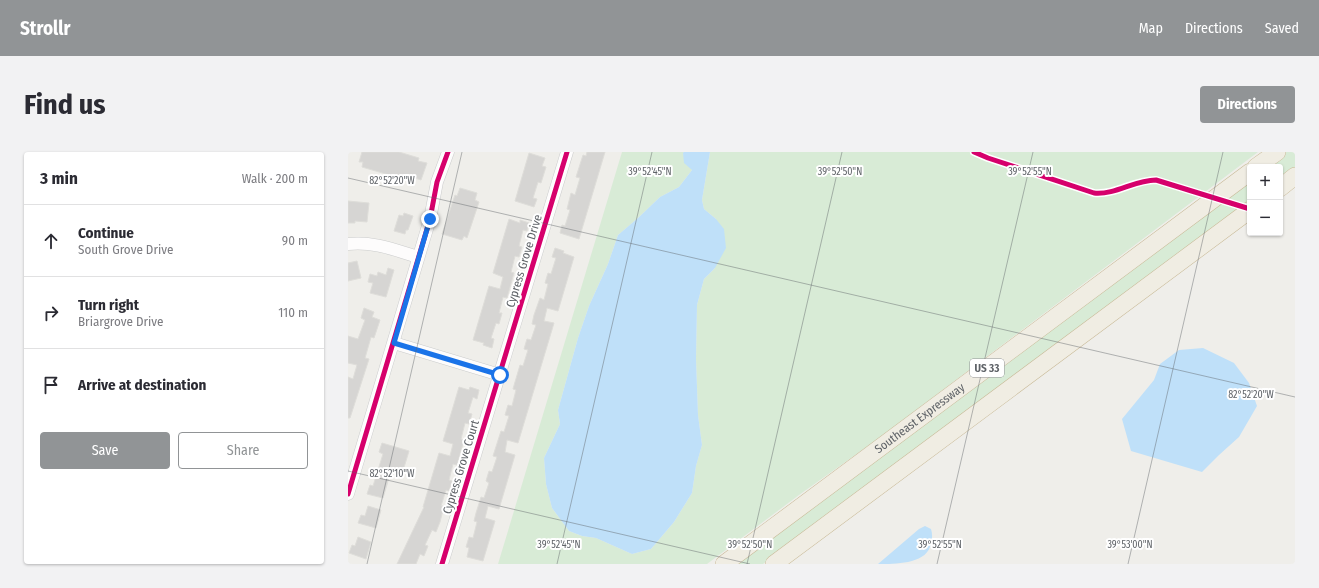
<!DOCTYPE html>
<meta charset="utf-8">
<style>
body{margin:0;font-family:"Fira Sans Condensed",sans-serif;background:#f2f2f3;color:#2b2b33}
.controls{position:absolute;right:12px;top:12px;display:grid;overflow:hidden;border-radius:4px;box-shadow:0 1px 3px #0004}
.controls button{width:36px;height:36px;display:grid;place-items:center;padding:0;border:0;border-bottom:1px solid #e1e1e2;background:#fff;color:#2b2b33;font:20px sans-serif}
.stop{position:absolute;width:12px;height:12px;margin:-9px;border:3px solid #1a73e8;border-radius:50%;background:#fff}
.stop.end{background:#1a73e8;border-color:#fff;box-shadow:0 1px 4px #0008}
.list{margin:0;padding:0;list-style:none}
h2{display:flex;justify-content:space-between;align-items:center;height:52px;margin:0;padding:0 16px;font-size:17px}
h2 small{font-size:13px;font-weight:400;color:#7c7c81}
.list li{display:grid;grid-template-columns:26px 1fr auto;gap:12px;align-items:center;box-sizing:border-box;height:72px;padding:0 16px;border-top:1px solid #e1e1e2}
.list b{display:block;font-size:15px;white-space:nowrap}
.list p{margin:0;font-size:13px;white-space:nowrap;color:#7c7c81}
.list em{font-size:13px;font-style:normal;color:#7c7c81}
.actions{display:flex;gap:8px;padding:12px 16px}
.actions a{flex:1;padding:9px 0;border:1px solid #919496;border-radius:4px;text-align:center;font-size:14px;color:#919496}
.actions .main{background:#919496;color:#fff}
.icon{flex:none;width:22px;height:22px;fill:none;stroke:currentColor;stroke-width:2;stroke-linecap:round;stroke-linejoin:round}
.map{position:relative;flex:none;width:947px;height:412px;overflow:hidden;border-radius:4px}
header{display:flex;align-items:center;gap:24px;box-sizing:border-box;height:56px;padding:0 20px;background:#919496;color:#fff}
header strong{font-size:19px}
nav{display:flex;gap:22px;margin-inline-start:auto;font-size:14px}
.intro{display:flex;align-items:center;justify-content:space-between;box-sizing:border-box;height:96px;padding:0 24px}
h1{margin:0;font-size:28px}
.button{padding:10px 18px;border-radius:4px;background:#919496;color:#fff;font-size:14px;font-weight:700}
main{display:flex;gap:24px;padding:0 24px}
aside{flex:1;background:#fff;border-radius:4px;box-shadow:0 1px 3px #0004}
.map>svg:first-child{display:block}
.green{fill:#d8ebd6}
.water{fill:#bfe0f9}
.building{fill:#d6d5d3;stroke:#deddd9}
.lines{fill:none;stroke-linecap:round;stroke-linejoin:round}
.minor-casing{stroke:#cbcccc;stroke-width:13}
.highway-casing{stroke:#c8b996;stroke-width:18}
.minor{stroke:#fdfcfc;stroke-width:12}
.highway{stroke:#f0ede3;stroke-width:17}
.cycleway-casing{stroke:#fff;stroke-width:8}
.cycleway{stroke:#d6006c;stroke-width:5}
.route{stroke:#1a73e8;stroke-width:5}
.ticks{fill:none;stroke:#5f6368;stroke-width:1;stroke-opacity:0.45}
.labels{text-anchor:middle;stroke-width:4;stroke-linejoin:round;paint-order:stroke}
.shield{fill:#fff;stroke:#8f9295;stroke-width:1}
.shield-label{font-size:11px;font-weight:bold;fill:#5f6368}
.street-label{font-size:12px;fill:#5f6368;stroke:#fff}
.ticks-label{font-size:10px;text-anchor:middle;fill:#5f6368;stroke:#fff;stroke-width:4;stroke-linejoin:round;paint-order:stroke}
</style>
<header>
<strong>Strollr</strong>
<nav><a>Map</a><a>Directions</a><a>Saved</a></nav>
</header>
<div class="intro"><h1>Find us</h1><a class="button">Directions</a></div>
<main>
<aside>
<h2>3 min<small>Walk · 200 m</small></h2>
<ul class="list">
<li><svg class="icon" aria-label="ahead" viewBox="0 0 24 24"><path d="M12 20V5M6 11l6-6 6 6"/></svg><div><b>Continue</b><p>South Grove Drive</p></div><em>90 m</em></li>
<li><svg class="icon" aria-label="right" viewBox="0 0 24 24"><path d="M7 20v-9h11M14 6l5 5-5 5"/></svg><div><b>Turn right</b><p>Briargrove Drive</p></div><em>110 m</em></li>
<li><svg class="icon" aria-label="arrive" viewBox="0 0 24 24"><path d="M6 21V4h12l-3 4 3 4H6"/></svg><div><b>Arrive at destination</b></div></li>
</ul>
<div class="actions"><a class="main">Save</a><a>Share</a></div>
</aside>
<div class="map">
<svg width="947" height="412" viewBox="0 0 947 412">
<rect width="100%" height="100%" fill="#efeeea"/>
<path class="green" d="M274,0H336L335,2L344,18L331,35L312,45L290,66L270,83L260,112L241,154L230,186L210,258L212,272L196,306L198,332L204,356L221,379L234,384L248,386L284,402L303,397L326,370L344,341L348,314L354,293L350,263L348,207L349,153L356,127L367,116L368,67L356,57L354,48L362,0H910L531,286L451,343L359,412H150Z
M938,0H947V16L932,27V15H918Z
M902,27V49L415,412H385Z"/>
<path class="water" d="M336,0H362L354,48L356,57L368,67L376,77L378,96L367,116L356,127L349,153L348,207L350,263L354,293L348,314L344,341L326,370L303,397L284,402L248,386L234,384L221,379L204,356L198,332L196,306L212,272L210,258L230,186L241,154L260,112L270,83L290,66L312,45L331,35L344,18L336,11L335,1Z
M855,196L886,211L901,231L909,254L891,285L871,303L854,320L783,299L774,267L806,228L812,212L831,198Z
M577,374L583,377C585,383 584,389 582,395C576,412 547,412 530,412L571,377Z"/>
<path class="building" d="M14,0H51L71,6L70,9L79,11L73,28L67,26L65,30L14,15L15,10H11Z
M239,0H257L231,87L212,81L214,73L217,74L222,58L219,57L223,41L227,43L232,26L228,25L235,3L238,4Z
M181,1L197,6L194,14L198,15L193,31L190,30L185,46L189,47L186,55L167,49Z
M112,36L129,41L127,48L131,50L119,86L116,84L114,88L94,82L107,43L109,44Z
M0,49L21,51L19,70L7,69V71H0Z
M56,61L65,64L60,78H58L57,82L46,79L51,63L55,64Z
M161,67L172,71V68L181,71L179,79L175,78L171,94L174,95L171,105L167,104L163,120L166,121L159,146L155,145L151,161H154L151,172L148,171L143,186L146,187L144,196L135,193L136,191L125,188L141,134L152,137L155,125L145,121Z
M207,96L216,99L215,101L226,105L210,159L199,156L196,169L206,171L170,291L159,288L157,300L167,303L151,357L140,354L137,366L147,369L135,409L119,405L121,396L118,395L121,385L125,386L129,370L126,369L128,361L133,345L136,346L141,331L138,329L141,319L144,320L149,305L145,304L153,279L156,280L161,264L157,263L160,253L164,254L168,238L165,237L167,230L172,213L175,214L180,198L176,197L179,187L183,188L188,173L184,172L186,163L192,146L196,148L200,132L197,131L200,121L203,122L208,106L204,105Z
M9,109L13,126L0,129V111Z
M40,116L46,118L38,145L22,141L25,131L20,130L22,122L29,124L30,120L38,123Z
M16,156L26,160L24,165L32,168L26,186L23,185L17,206L21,207L2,266H0V225L5,227L9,213L0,211V184L10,187L17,168L13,166Z
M111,235L121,238L122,235L131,238L129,247L125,245L120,261L124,262L121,272L117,271L113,287L116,288L109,313L105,312L101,328L104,329L101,339L98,338L93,354H96L92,370L88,380L84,378L77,393L80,394L76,404L72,402L68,412H49L76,355H75L91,301L102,304L105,292L95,289Z
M34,291L61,299L54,322L43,319L35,346L19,342L22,333L25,334L35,302L31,300Z
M20,354L33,358L28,376L10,371L13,363L17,364Z
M10,385L23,390L18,407L1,401L4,393L7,394Z"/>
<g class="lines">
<g class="minor-casing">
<path id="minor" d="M0,92C25,89 47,98 70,105
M46,191L152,223
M0,342L82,67L89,30L100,0
M94,412L219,0"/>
</g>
<g class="highway-casing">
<g id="highway">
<path d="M908,15L929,0"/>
<path d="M932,36L947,24"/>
<path id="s1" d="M376,412L902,20"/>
<path d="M426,412L902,58"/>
</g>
</g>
<use href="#minor" class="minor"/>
<use href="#highway" class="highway"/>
<g class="cycleway-casing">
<path id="cycleway" d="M626,0L640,6L746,41C768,43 786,28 808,28L902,57
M0,342L82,67L89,30L100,0
M94,412L219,0"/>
</g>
<use href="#cycleway" class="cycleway"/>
</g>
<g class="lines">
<path class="route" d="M82,67L46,191L152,223"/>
</g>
<path class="ticks" d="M0,26L947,245M0,319L402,412M19,412L114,0M209,412L304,0M399,412L494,0M589,412L685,0M780,412L875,0"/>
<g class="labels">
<rect class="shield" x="622" y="207" width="34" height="18" rx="3"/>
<g class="shield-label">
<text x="639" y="220">US 33</text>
</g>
<g class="street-label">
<text transform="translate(176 109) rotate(-73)" y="4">Cypress Grove Drive</text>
<text dy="4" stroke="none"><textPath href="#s1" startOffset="244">Southeast Expressway</textPath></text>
<text transform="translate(113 315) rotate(-73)" y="4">Cypress Grove Court</text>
</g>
</g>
<g class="ticks-label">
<text x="302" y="23">39°52'45"N</text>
<text x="492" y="23">39°52'50"N</text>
<text x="682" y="23">39°52'55"N</text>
<text x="44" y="32">82°52'20"W</text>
<text x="903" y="246">82°52'20"W</text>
<text x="44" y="325">82°52'10"W</text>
<text x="211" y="396">39°52'45"N</text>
<text x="402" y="396">39°52'50"N</text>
<text x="592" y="396">39°52'55"N</text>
<text x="782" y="396">39°53'00"N</text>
</g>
</svg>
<div class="controls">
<button>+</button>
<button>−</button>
</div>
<div class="stop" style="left:152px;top:223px"></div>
<div class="stop end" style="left:82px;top:67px"></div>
</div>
</main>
